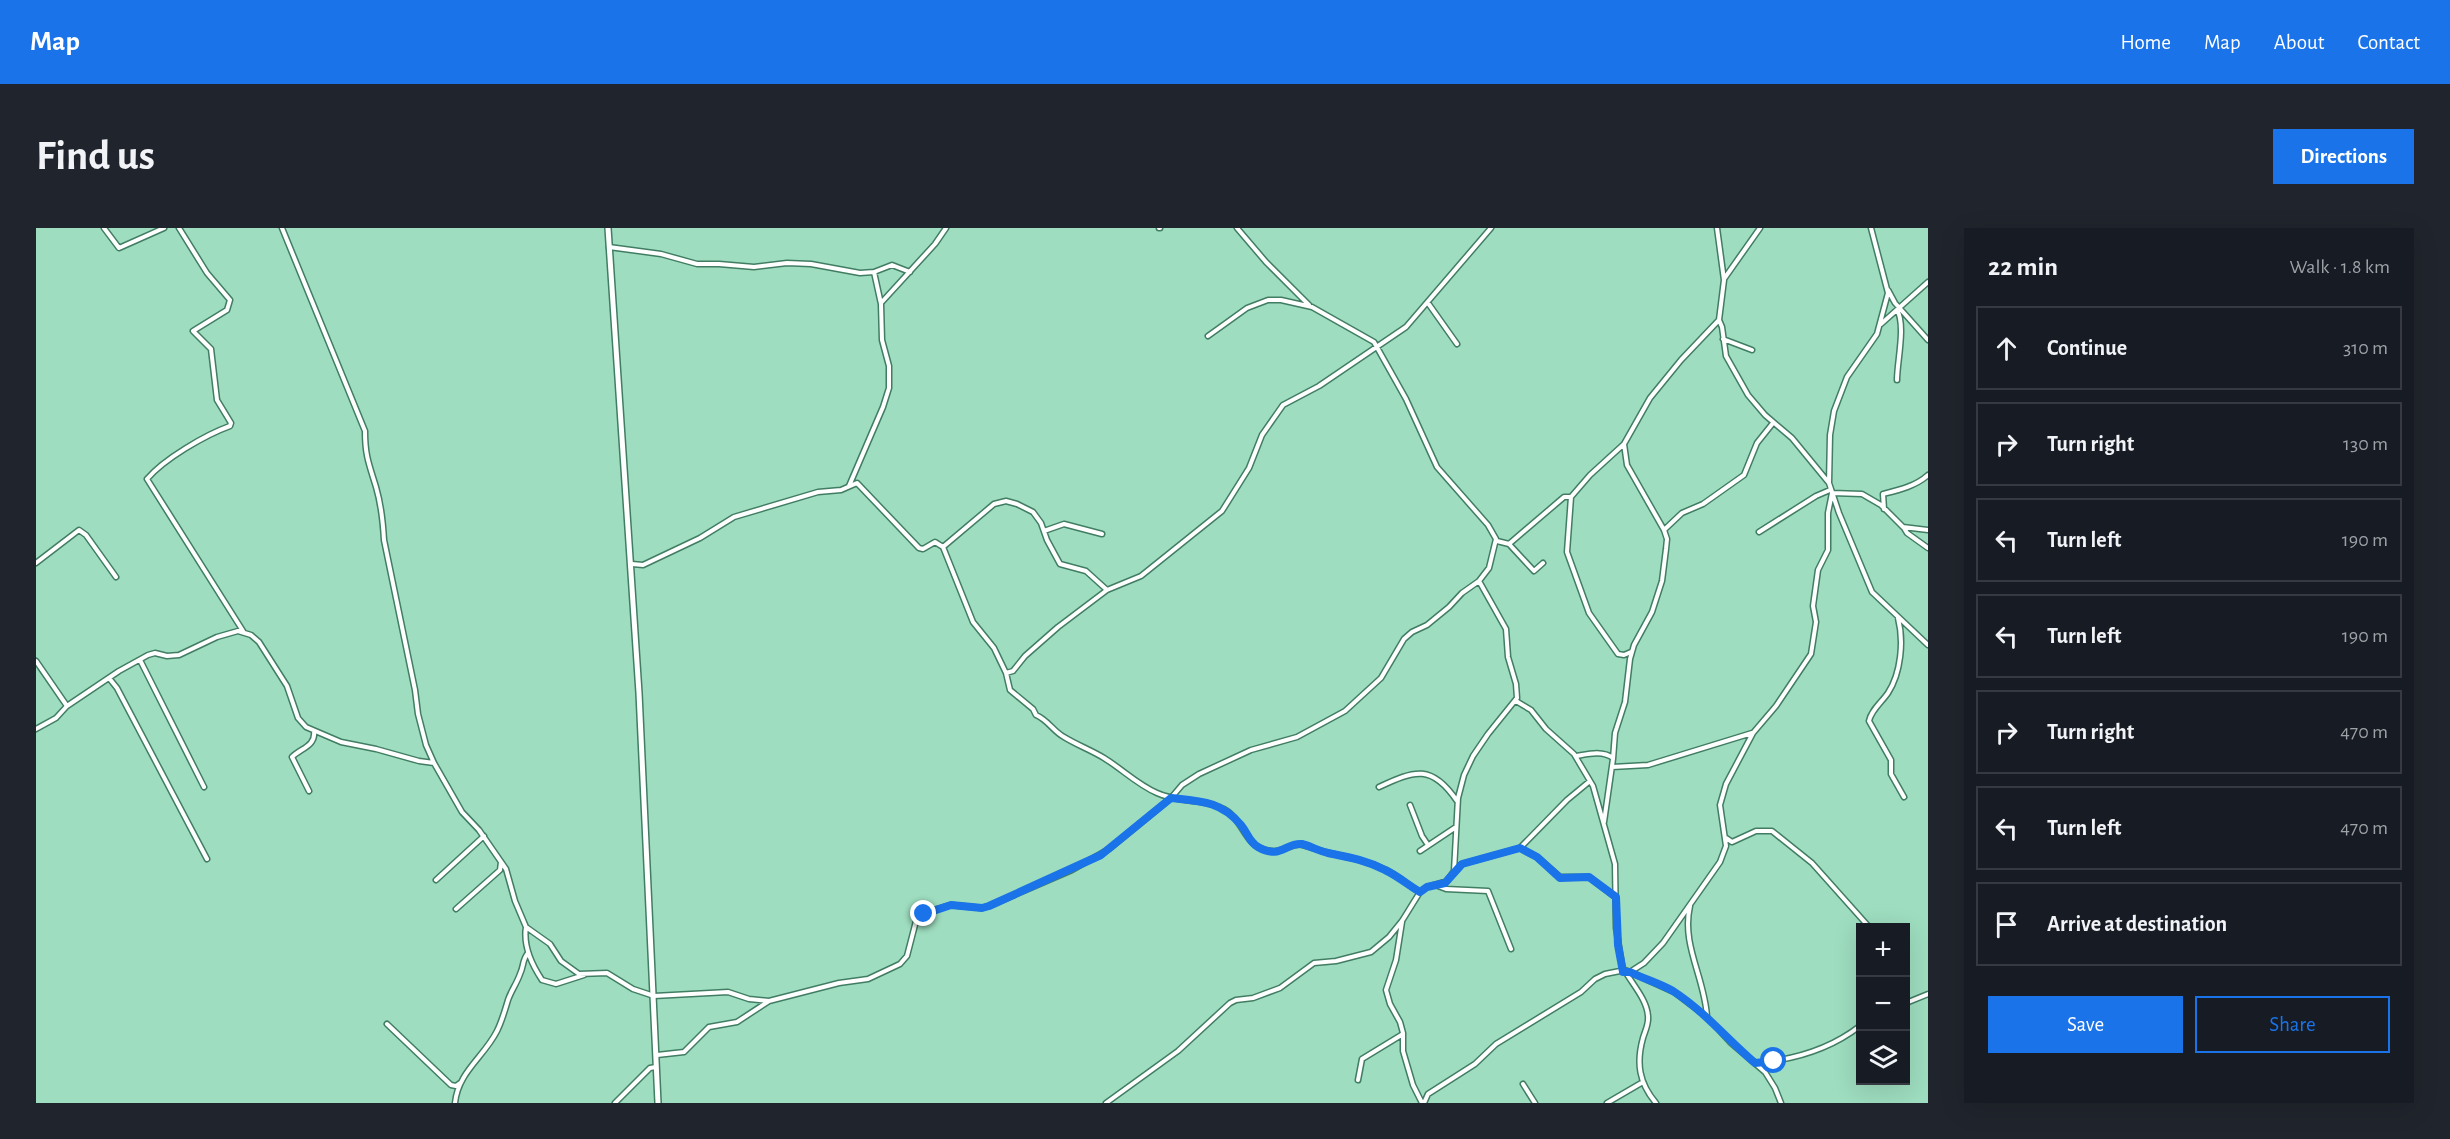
<!DOCTYPE html>
<meta charset="utf-8">
<style>
body{margin:0;font-family:"Alegreya Sans",sans-serif;background:#20242c;color:#f1f3f6}
.controls{position:absolute;right:18px;bottom:18px;display:grid;overflow:hidden;border-radius:0px;box-shadow:0 6px 24px #0002}
.controls button{width:54px;height:54px;display:grid;place-items:center;padding:0;border:0;border-bottom:2px solid #363941;background:#171b24;color:#f1f3f6;font:30px sans-serif}
.stop{position:absolute;width:18px;height:18px;margin:-14px;border:4px solid #1a73e8;border-radius:50%;background:#fff}
.stop.end{background:#1a73e8;border-color:#fff;box-shadow:0 2px 6px #0008}
.list{margin:0;padding:0;list-style:none}
h2{display:flex;justify-content:space-between;align-items:center;height:78px;margin:0;padding:0 24px;font-size:26px}
h2 small{font-size:20px;font-weight:400;color:#9ea1a6}
.list li{display:grid;grid-template-columns:39px 1fr auto;gap:18px;align-items:center;box-sizing:border-box;height:84px;margin:0 12px 12px;padding:0 12px;border:2px solid #363941;border-radius:0px}
.list b{display:block;font-size:22px;white-space:nowrap}
.list em{font-size:20px;font-style:normal;color:#9ea1a6}
.actions{display:flex;gap:12px;padding:18px 24px}
.actions a{flex:1;padding:14px 0;border:2px solid #1a73e8;border-radius:0px;text-align:center;font-size:21px;color:#1a73e8}
.actions .main{background:#1a73e8;color:#fff}
.icon{flex:none;width:33px;height:33px;fill:none;stroke:currentColor;stroke-width:2;stroke-linecap:round;stroke-linejoin:round}
.map{position:relative;flex:none;width:1892px;height:875px;overflow:hidden;border-radius:0px}
header{display:flex;align-items:center;gap:36px;box-sizing:border-box;height:84px;padding:0 30px;background:#1a73e8;color:#fff}
header strong{font-size:28px}
nav{display:flex;gap:33px;margin-inline-start:auto;font-size:21px}
.intro{display:flex;align-items:center;justify-content:space-between;box-sizing:border-box;height:144px;padding:0 36px}
h1{margin:0;font-size:42px}
.button{padding:15px 27px;border-radius:0px;background:#1a73e8;color:#fff;font-size:21px;font-weight:700}
main{display:flex;gap:36px;padding:0 36px}
aside{flex:1;background:#171b24;border-radius:0px;box-shadow:0 6px 24px #0002}
.map>svg:first-child{display:block}
.lines{fill:none;stroke-linecap:round;stroke-linejoin:round}
.street-casing{stroke:#417d63;stroke-width:7}
.secondary-casing{stroke:#417d63;stroke-width:8}
.street{stroke:#fff;stroke-width:4}
.secondary{stroke:#fff;stroke-width:5}
.route{stroke:#1a73e8;stroke-width:8}
</style>
<header>
<strong>Map</strong>
<nav><a>Home</a><a>Map</a><a>About</a><a>Contact</a></nav>
</header>
<div class="intro"><h1>Find us</h1><a class="button">Directions</a></div>
<main>
<div class="map">
<svg width="1892" height="875" viewBox="0 0 1892 875">
<rect width="100%" height="100%" fill="#9eddbf"/>
<g class="lines">
<g class="street-casing">
<path id="street" d="M68,0L83,20L128,0
M143,0L171,45L194,72L191,82L157,103L175,121L181,172L195,195L194,198C169,207 128,231 111,251L207,403
M246,0L329,203C329,228 333,236 340,259C345,276 347,294 348,312L379,462L382,486L390,517L398,535L426,584L443,602L470,641L479,673L490,699L514,716L525,733L543,746L571,745L597,761L618,768L692,764L713,771L733,773L803,755L832,751L864,736L871,728L880,693L897,682L915,677L946,680L953,678L1036,642L1073,621L1135,570L1146,557L1163,546L1215,522L1261,509L1309,483L1345,450L1368,411L1376,404L1391,397L1413,379L1426,365L1443,353
M1123,0H1124
M1201,0L1230,34L1273,77
M1835,0L1852,65L1841,106L1811,149L1798,183L1794,207L1793,255L1803,285L1836,364L1892,417
M573,19L625,26L661,36H683L718,39L751,35L775,36L824,45L838,44L856,37L874,44
M1688,51L1724,0
M1852,62L1859,75L1892,112
M845,75L899,16L910,0
M1392,75L1421,116
M1683,92L1686,99L1690,128L1712,167L1729,187L1756,210L1793,255
M1845,96L1892,54
M1687,111L1716,122
M1861,152C1861,134 1870,97 1861,82
M1588,216L1554,247L1535,269L1531,324L1553,385L1582,426L1588,427L1595,424
M813,258L847,179L853,160V138L846,112L845,76L838,44
M1848,281L1847,266C1863,262 1880,258 1892,247
M1868,300L1871,305L1892,320
M1628,302L1646,285L1667,276L1708,247L1721,215L1737,195
M1008,303L1028,296L1066,306
M1723,304L1780,268L1794,262
M1461,313L1473,316L1528,269H1535
M1473,316L1498,343L1507,335
M907,319L958,276L970,273L981,276L997,284L1005,295L1011,312L1024,336L1050,343L1071,362
M0,335L43,302L50,307L80,349
M596,336L607,337L664,310L698,289L782,264L805,262L821,255L883,320L887,321L899,314L907,319L937,394L958,420L970,445L974,462L997,481L1000,487C1012,492 1017,503 1028,509C1041,517 1055,522 1068,530C1086,541 1102,557 1121,565C1142,575 1167,570 1188,581C1204,589 1209,614 1224,620C1249,630 1252,613 1267,617C1275,619 1282,622 1289,624C1310,629 1330,632 1350,642C1362,648 1372,657 1384,664
M1862,390C1868,413 1865,445 1852,465C1846,474 1835,482 1833,493L1855,532V546L1868,569
M104,432L168,559
M0,433L31,478
M970,445L977,443L989,428L1022,399L1071,362L1105,348L1186,283L1213,240L1226,207L1247,177L1283,158L1370,99L1455,0
M73,450L81,460L171,631
M1480,473L1495,482L1510,501L1538,526L1557,558L1579,636L1580,700L1587,743
M0,501L20,490L31,478L83,443L112,427L119,425L131,428L143,427L181,409L202,403L215,407L223,414L251,458L262,490L270,499L305,514L340,521L383,533L398,535
M1540,528C1552,526 1566,522 1577,530
M1576,539L1612,537L1716,505
M1343,559C1379,542 1396,536 1421,573
M273,563L256,529C265,520 280,518 278,503
M1374,577L1386,608L1392,617
M1568,594L1577,531L1579,505L1589,474L1594,431L1598,417L1616,384L1626,353L1630,321L1631,311L1628,302L1591,237L1588,216L1614,170L1645,132L1683,92L1688,52L1681,0
M1690,610L1696,614L1720,603H1736L1776,635L1834,700
M1484,620L1531,572L1554,553
M1384,623L1420,599
M1419,642L1426,636L1484,620L1501,629L1524,649H1553L1579,669
M400,652L448,608
M1402,658L1410,661L1452,663L1475,721
M1654,678C1645,717 1669,750 1671,789
M420,681L464,642L465,634
M1366,694L1360,732L1350,762L1354,776L1364,794L1367,805V823L1377,857L1386,875
M490,699C487,718 496,737 506,752L520,756L548,747
M1589,743C1597,757 1611,772 1612,788C1613,796 1609,803 1607,810C1600,835 1603,855 1620,875
M1594,744L1638,764L1671,789L1694,814L1729,844L1739,860L1745,875
M1870,775L1892,766
M351,796L415,857L420,858L424,855
M621,827L648,824L673,799L701,794L733,773
M1719,835C1758,832 1793,822 1824,798
M1322,852L1326,831L1367,806
M1487,856L1499,875
M419,875C422,844 448,829 461,803C466,793 469,782 472,772C475,763 481,755 484,746C488,738 486,732 492,725
M579,875L614,840L620,839
M1070,875L1142,823L1194,775L1200,772L1217,770L1244,760L1278,735L1300,733L1335,724L1353,709L1366,693L1384,664L1391,659L1411,653L1418,643L1422,570L1428,547L1437,528L1452,506L1481,470L1480,456L1472,429L1470,401L1443,353L1453,340L1460,311L1452,297L1401,239L1370,171L1338,114L1276,79L1245,72H1232L1211,80L1172,108
M1388,875L1392,866L1439,836L1460,816L1545,764L1559,751L1569,746L1589,742L1594,744L1608,735L1627,715L1684,634L1690,618L1684,577L1690,556L1717,505L1740,478L1775,426L1780,394L1777,378L1782,342L1792,322V285L1796,265L1826,266L1845,277L1867,299L1892,302
M1571,875L1607,854"/>
</g>
<g class="secondary-casing">
<path id="secondary" d="M572,0L603,465L622,875"/>
</g>
<use href="#street" class="street"/>
<use href="#secondary" class="secondary"/>
</g>
<g class="lines">
<path class="route" d="M888,686L915,677L946,680L953,678L1065,627L1135,570C1164,573 1185,573 1205,597C1211,604 1213,614 1222,619C1244,632 1250,614 1266,616C1274,618 1283,623 1292,625C1312,629 1330,632 1349,642C1362,648 1372,657 1384,664L1391,659L1409,655L1426,636L1484,620L1501,629L1524,650L1553,649L1580,669L1582,717L1587,744H1594C1608,751 1623,755 1637,763C1668,783 1691,811 1719,835L1738,833"/>
</g>
</svg>
<div class="controls">
<button>+</button>
<button>−</button>
<button><svg class="icon" aria-label="layers" viewBox="0 0 24 24"><path d="M12 4l9 5-9 5-9-5zM3 14l9 5 9-5"/></svg></button>
</div>
<div class="stop" style="left:1738px;top:833px"></div>
<div class="stop end" style="left:888px;top:686px"></div>
</div>
<aside>
<h2>22 min<small>Walk · 1.8 km</small></h2>
<ul class="list">
<li><svg class="icon" aria-label="ahead" viewBox="0 0 24 24"><path d="M12 20V5M6 11l6-6 6 6"/></svg><div><b>Continue</b></div><em>310 m</em></li>
<li><svg class="icon" aria-label="right" viewBox="0 0 24 24"><path d="M7 20v-9h11M14 6l5 5-5 5"/></svg><div><b>Turn right</b></div><em>130 m</em></li>
<li><svg class="icon" aria-label="left" viewBox="0 0 24 24"><path d="M17 20v-9H6M10 6l-5 5 5 5"/></svg><div><b>Turn left</b></div><em>190 m</em></li>
<li><svg class="icon" aria-label="left" viewBox="0 0 24 24"><path d="M17 20v-9H6M10 6l-5 5 5 5"/></svg><div><b>Turn left</b></div><em>190 m</em></li>
<li><svg class="icon" aria-label="right" viewBox="0 0 24 24"><path d="M7 20v-9h11M14 6l5 5-5 5"/></svg><div><b>Turn right</b></div><em>470 m</em></li>
<li><svg class="icon" aria-label="left" viewBox="0 0 24 24"><path d="M17 20v-9H6M10 6l-5 5 5 5"/></svg><div><b>Turn left</b></div><em>470 m</em></li>
<li><svg class="icon" aria-label="arrive" viewBox="0 0 24 24"><path d="M6 21V4h12l-3 4 3 4H6"/></svg><div><b>Arrive at destination</b></div></li>
</ul>
<div class="actions"><a class="main">Save</a><a>Share</a></div>
</aside>
</main>
